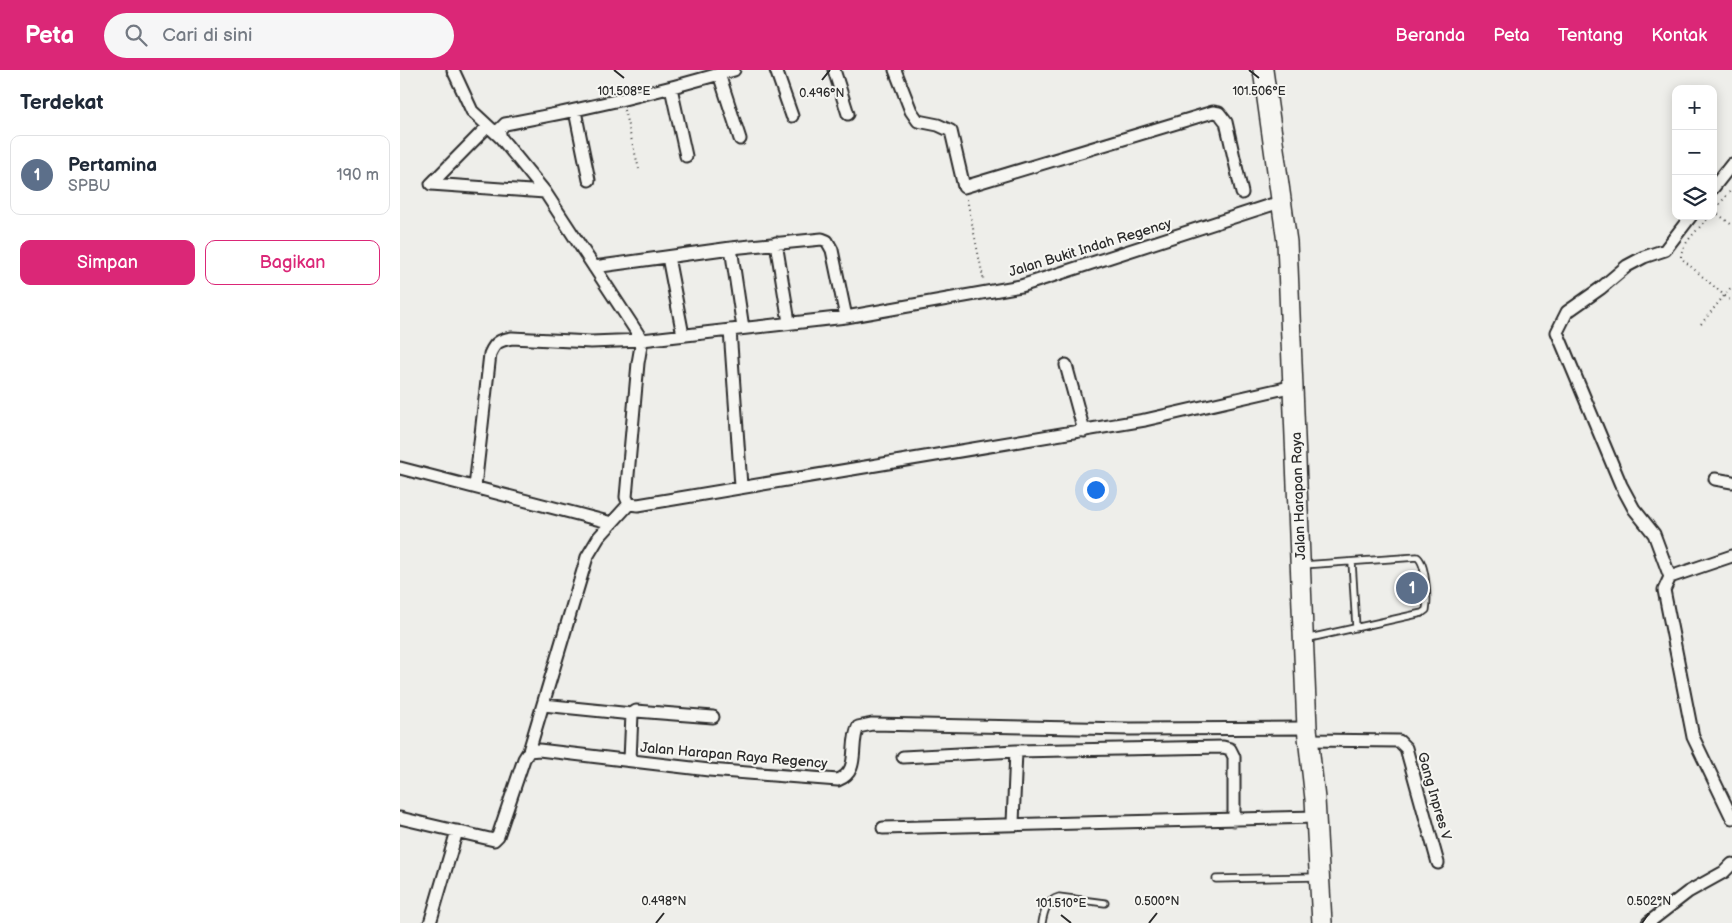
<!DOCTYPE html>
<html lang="id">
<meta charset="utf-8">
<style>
body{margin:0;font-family:"Balsamiq Sans",sans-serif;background:#f6f6f7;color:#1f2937}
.controls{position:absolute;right:15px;top:15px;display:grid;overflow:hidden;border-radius:10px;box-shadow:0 2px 12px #0003}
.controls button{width:45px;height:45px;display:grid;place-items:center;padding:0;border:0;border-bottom:1px solid #e0e1e3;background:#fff;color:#1f2937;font:25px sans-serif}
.you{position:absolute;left:695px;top:419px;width:18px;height:18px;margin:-12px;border:4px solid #fff;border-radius:50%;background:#1a73e8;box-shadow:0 0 0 8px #1a73e833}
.badge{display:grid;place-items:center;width:32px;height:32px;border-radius:50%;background:#db2777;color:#fff;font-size:16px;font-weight:700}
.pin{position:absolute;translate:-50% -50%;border:2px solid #fff;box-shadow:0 1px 5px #0006}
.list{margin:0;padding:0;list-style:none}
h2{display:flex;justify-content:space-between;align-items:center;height:65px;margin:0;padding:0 20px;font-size:21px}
h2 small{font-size:16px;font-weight:400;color:#747a83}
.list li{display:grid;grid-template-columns:32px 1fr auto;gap:15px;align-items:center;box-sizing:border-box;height:80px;margin:0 10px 10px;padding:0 10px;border:1px solid #e0e1e3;border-radius:10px}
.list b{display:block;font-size:19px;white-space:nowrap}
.list p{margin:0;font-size:16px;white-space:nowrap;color:#747a83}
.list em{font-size:16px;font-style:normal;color:#747a83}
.actions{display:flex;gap:10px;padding:15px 20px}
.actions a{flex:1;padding:11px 0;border:1px solid #db2777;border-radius:10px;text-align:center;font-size:18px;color:#db2777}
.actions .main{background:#db2777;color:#fff}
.icon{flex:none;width:28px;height:28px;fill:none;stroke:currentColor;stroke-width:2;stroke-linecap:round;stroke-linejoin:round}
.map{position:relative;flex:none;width:1332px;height:853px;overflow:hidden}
header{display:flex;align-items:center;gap:30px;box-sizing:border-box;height:70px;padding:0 25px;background:#db2777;color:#fff}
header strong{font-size:24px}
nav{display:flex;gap:28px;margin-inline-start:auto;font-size:18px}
.search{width:350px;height:45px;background:#f6f6f7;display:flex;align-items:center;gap:12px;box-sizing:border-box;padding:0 18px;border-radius:28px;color:#747a83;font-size:19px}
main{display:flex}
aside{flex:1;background:#fff}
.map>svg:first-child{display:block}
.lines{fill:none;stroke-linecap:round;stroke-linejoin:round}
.service-casing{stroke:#2b2b2b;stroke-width:9}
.minor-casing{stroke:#2b2b2b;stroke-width:15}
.primary-casing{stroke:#2b2b2b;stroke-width:22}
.path{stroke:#2b2b2b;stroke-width:2;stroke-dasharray:1 4;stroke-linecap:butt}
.service{stroke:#f6f6f2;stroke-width:5.5}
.minor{stroke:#f6f6f2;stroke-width:11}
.primary{stroke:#f6f6f2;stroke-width:19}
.ticks{fill:none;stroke:#2b2b2b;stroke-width:2}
.labels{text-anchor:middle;stroke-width:4;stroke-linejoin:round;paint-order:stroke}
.street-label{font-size:14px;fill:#2b2b2b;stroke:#f6f6f2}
.ticks-label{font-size:12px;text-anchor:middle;fill:#2b2b2b;stroke:#f6f6f2;stroke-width:4;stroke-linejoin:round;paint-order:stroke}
</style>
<header>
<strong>Peta</strong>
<div class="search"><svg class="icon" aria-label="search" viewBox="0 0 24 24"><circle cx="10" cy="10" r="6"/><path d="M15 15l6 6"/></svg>Cari di sini</div>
<nav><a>Beranda</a><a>Peta</a><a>Tentang</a><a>Kontak</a></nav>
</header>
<main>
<aside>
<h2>Terdekat<small></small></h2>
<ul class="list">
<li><span class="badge" style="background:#5c6f8a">1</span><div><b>Pertamina</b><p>SPBU</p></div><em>190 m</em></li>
</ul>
<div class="actions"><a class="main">Simpan</a><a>Bagikan</a></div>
</aside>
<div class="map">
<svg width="1332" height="853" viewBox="0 0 1332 853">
<rect width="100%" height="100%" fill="#eeeeea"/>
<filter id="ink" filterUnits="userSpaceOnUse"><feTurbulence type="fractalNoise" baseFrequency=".02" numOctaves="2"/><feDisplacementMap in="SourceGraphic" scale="10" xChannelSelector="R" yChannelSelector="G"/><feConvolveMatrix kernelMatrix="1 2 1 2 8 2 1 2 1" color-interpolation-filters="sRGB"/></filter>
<g filter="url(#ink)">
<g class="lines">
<g class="service-casing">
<path id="service" d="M952,492L956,557
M903,495L1017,487C1026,492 1028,529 1026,540L1022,543L905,569
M816,809L916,807
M642,853C644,841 647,830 659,827L705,833"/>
</g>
<g class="minor-casing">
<path id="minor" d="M53,0L72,41L101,68
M376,0L392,46
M434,0L448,44
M495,0L511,41L518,51L538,55L551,61L564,117L813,42L819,43L826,52L842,123
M319,4L340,69
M271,18L286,86
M175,41L189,110
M31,114L145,122
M31,114L88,56
M1313,118L1332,94
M376,173L389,252
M331,178L343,258
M268,187L283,265
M194,197L331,178L422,169L427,171L432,180L446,247
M330,260L341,416
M666,295L684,361
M0,398L212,453
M1315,409L1332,412
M75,417L90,284C95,272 100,270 112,268L191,272L242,270L145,122L101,68L99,60L105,54C182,40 258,22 334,0
M229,434L226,427L238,293L242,270L446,247L621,216L880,132
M229,434L238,435L745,350L894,316
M1332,486L1270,507L1264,520L1293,667L1332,748
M1270,507L1254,464L1234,439L1221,415L1157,262L1167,242L1201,218L1227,196L1244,187L1265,180L1291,146
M143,635L232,644
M908,670L999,671L1006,678L1038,793
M129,681L139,680L309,700L438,710C461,701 449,676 458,657L472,654L730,659L907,658
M503,687L616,681L823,677L830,679L834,687V750
M230,690L232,644L236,641L313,647
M0,748L94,770L98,766L124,689L129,681L187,487L199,467L229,434
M613,753L616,681
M483,758L916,747
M30,853L57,761
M1248,853L1288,822L1324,802L1332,794"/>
</g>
<g class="primary-casing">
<path id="primary" d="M863,0L887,172L907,658L915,729L922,853"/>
</g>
<path class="path" d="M224,40L239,99
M567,129L584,212
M1314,141L1332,155
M1313,142L1332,119
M1310,146C1301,157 1280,174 1281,188L1332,232
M1301,254L1332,216"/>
<use href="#service" class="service"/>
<use href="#minor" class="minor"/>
<use href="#primary" class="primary"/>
</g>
</g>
<path class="ticks" d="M214,0L224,8M849,0L859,8M422,10L430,0M661,845L671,853M256,853L264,843M749,853L757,843M1242,853L1249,843"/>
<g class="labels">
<g class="street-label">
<text transform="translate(690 177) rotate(-17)" y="5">Jalan Bukit Indah Regency</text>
<text transform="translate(898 426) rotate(-92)" y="5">Jalan Harapan Raya</text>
<text transform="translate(334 685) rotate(5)" y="5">Jalan Harapan Raya Regency</text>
<text transform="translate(1035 726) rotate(74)" y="5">Gang Inpres V</text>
</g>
</g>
<g class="ticks-label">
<text x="224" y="25">101.508°E</text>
<text x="859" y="25">101.506°E</text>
<text x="422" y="27">0.496°N</text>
<text x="264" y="835">0.498°N</text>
<text x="757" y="835">0.500°N</text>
<text x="1249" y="835">0.502°N</text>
<text x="661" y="837">101.510°E</text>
</g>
</svg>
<div class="controls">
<button>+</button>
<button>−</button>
<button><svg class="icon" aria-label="layers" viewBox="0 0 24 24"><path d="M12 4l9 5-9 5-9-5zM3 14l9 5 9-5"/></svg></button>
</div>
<div class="you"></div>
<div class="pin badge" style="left:1012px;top:518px;background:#5c6f8a">1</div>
</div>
</main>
